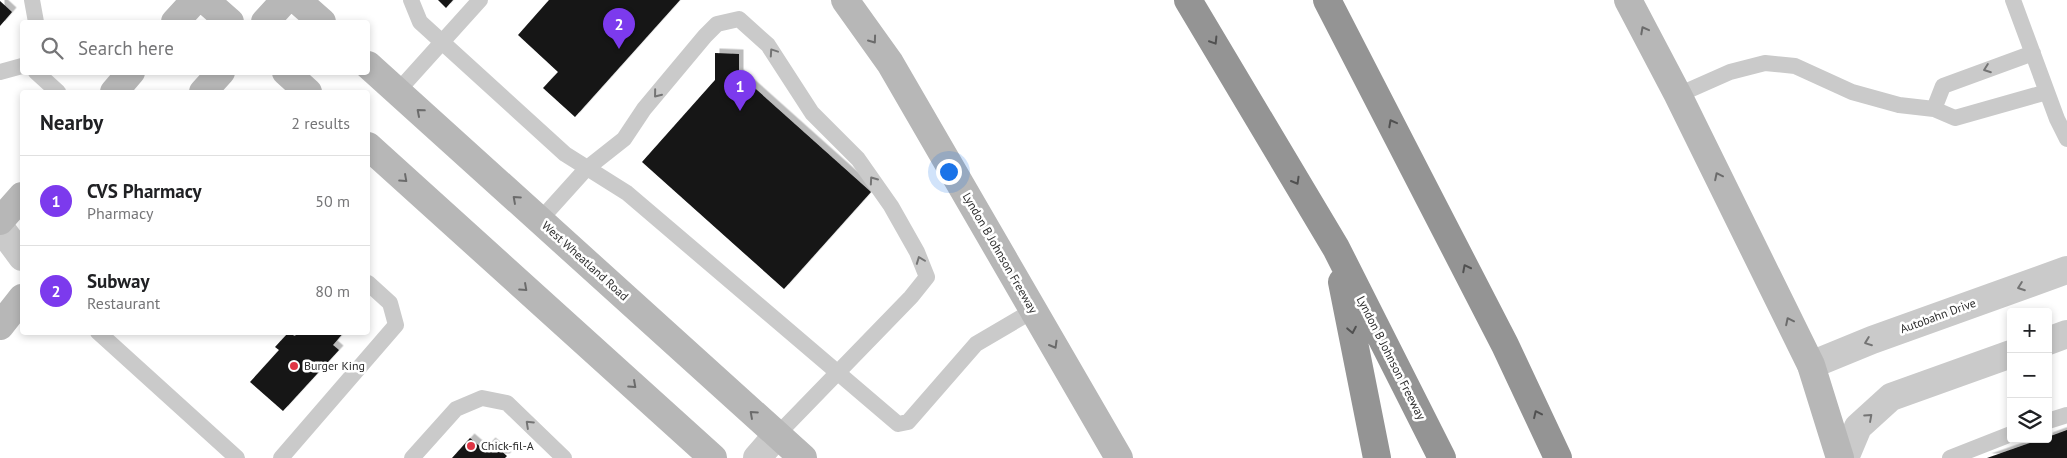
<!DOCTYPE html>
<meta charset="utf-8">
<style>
body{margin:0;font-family:"PT Sans",sans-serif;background:#f6f6f6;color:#202124}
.controls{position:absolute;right:15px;bottom:15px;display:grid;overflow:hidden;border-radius:5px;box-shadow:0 2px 8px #0003}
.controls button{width:45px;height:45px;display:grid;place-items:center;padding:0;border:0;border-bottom:1px solid #e0e0e0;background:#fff;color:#202124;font:25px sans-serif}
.you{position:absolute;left:948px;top:171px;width:18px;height:18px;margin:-12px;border:4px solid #fff;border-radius:50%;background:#1a73e8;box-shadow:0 0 0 8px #1a73e833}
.badge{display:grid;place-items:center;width:32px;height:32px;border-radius:50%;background:#7c3aed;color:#fff;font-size:16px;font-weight:700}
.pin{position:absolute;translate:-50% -41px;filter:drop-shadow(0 1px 2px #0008)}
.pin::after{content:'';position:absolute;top:26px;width:18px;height:15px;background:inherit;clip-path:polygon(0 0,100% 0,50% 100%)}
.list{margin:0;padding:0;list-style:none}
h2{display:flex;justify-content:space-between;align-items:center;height:65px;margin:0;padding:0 20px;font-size:21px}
h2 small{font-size:16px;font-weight:400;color:#757577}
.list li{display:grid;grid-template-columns:32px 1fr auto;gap:15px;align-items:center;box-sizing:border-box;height:90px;padding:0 20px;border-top:1px solid #e0e0e0}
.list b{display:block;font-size:19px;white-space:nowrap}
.list p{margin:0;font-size:16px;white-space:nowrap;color:#757577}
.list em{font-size:16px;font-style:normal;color:#757577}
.icon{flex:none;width:28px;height:28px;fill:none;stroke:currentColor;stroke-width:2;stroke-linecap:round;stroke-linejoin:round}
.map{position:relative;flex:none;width:2067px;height:458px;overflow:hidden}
.search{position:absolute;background:#fff;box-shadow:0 2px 8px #0003;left:20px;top:20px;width:350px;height:55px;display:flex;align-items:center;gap:12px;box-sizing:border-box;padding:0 18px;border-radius:5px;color:#757577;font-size:19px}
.panel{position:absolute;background:#fff;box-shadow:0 2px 8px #0003;left:20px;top:90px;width:350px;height:245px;border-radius:5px}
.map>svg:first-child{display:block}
.building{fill:#141414;filter:url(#shadow)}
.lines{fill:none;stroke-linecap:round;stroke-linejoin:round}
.service{stroke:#cacaca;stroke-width:16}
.minor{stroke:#cacaca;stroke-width:28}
.tertiary{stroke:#cacaca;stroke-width:28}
.secondary{stroke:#b7b7b7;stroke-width:28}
.motorway{stroke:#949494;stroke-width:28}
.oneway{stroke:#6b6b6b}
.oneway2{stroke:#515151}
.oneway3{stroke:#747474}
.poi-dot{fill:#df3544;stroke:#fff;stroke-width:2}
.labels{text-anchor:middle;stroke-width:5;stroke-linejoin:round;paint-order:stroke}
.street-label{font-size:12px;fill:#2d2d2d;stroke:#fff}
.poi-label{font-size:12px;fill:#2d2d2d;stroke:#fff;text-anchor:start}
</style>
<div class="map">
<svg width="2067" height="458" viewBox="0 0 2067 458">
<defs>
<filter id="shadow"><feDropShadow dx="4.5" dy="-4.5" stdDeviation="0" flood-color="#0004"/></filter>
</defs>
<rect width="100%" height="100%" fill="#fff"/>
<path class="building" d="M438,0H453L446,8Z
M549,0H680L575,117L543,88L558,72L518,35Z
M0,1L12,12L0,26Z
M715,53L739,54V74L871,192L784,289L642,162L715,80Z
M298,332H344L333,345L339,350L283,411L250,382L279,350L275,347L288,333L295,336Z
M2067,430V458H1987L2041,439H2048V437Z
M470,438L484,450L491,442L507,456L505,458H452Z"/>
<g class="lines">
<path class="service" d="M32,0L36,22
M411,0L420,22L565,154L627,193L898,424L908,422L976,344L1034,310
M2013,0L2057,119L2067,139
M0,72L22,66
M36,72L58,92
M397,92L480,0
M1678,95L1730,72L1765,63L1795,66L1852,92L1899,105L1934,109L1955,118L2047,92
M1934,109L1943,86L2033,53
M540,220L586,169L624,139L644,109L705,36L717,24L739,19L768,45L812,113L858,159L891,206L917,252L927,277L911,297L777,435
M98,332L237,458
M2048,421L2067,415
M281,458L396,325L390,303L368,283
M412,458L456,409L482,398L507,403L564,458
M1950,458L2011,434"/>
<path class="minor" d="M0,227L22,257"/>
<path class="tertiary" d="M2048,341L2067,334
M1811,365L1872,340L2067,270
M757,458L777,435
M1845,458L1858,427L1891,397L2011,354"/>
<path class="secondary" d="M205,0L230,22
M297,0L322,22
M845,0L890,63L1119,458
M1628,0L1678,95L1811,365L1840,458
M175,22L195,0
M265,22L285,0
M368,65L803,458
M286,72L308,92
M114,92L131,72
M203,92L221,72
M368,146L713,458
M0,221L22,196
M0,326L22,298"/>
<path class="motorway" d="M1188,0L1336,248L1442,458
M1327,0L1505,345L1558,458
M1342,282L1377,458"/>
</g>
<defs><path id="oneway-chevron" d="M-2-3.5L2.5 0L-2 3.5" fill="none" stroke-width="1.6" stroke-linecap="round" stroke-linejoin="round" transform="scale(1.25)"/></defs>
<g class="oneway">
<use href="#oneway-chevron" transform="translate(1644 30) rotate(-118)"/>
<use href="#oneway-chevron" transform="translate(873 40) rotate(54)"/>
<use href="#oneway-chevron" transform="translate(420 112) rotate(-139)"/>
<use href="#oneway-chevron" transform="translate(1718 176) rotate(-116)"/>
<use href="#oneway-chevron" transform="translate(404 179) rotate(42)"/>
<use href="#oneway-chevron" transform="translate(516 199) rotate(-138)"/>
<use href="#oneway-chevron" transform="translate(524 288) rotate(42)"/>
<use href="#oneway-chevron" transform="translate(1789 321) rotate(-116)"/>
<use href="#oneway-chevron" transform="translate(1054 345) rotate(60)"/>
<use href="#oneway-chevron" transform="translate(633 385) rotate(42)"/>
<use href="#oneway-chevron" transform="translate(753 414) rotate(-138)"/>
</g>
<g class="oneway2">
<use href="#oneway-chevron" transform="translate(1214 41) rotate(58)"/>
<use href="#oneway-chevron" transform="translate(1392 123) rotate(-118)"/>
<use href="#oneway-chevron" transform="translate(1296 181) rotate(60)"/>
<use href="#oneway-chevron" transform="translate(1466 268) rotate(-117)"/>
<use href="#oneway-chevron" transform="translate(1352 330) rotate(79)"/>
<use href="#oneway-chevron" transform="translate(1537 414) rotate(-115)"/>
</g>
<g class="oneway3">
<use href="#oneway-chevron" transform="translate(773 52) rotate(-124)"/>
<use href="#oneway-chevron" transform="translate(1987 69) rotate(160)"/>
<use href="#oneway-chevron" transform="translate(657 94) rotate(129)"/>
<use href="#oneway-chevron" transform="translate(873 180) rotate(-125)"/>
<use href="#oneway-chevron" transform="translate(920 260) rotate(-111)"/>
<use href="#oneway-chevron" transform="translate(2021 287) rotate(160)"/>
<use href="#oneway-chevron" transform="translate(1868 342) rotate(159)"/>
<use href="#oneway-chevron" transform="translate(1869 417) rotate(-42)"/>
<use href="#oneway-chevron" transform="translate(529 424) rotate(-137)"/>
</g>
<g class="poi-dot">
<circle cx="294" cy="366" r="5"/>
<circle cx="471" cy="446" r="5"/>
</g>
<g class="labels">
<g class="street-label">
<text transform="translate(1000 253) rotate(60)" y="4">Lyndon B Johnson Freeway</text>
<text transform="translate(585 261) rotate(42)" y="4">West Wheatland Road</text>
<text transform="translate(1938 316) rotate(-20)" y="4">Autobahn Drive</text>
<text transform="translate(1391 358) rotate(63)" y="4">Lyndon B Johnson Freeway</text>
</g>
<g class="poi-label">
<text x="304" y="370">Burger King</text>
<text x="481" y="450">Chick-fil-A</text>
</g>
</g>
</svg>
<div class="controls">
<button>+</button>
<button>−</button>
<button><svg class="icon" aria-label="layers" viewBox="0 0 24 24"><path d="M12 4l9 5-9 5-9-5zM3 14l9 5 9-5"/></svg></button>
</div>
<div class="you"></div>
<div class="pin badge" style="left:740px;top:111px">1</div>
<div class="pin badge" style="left:619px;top:49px">2</div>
<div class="search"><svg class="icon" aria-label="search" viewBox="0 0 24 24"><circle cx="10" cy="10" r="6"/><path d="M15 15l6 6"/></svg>Search here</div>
<section class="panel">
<h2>Nearby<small>2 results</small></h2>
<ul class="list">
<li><span class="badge">1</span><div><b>CVS Pharmacy</b><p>Pharmacy</p></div><em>50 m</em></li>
<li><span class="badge">2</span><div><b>Subway</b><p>Restaurant</p></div><em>80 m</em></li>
</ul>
</section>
</div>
